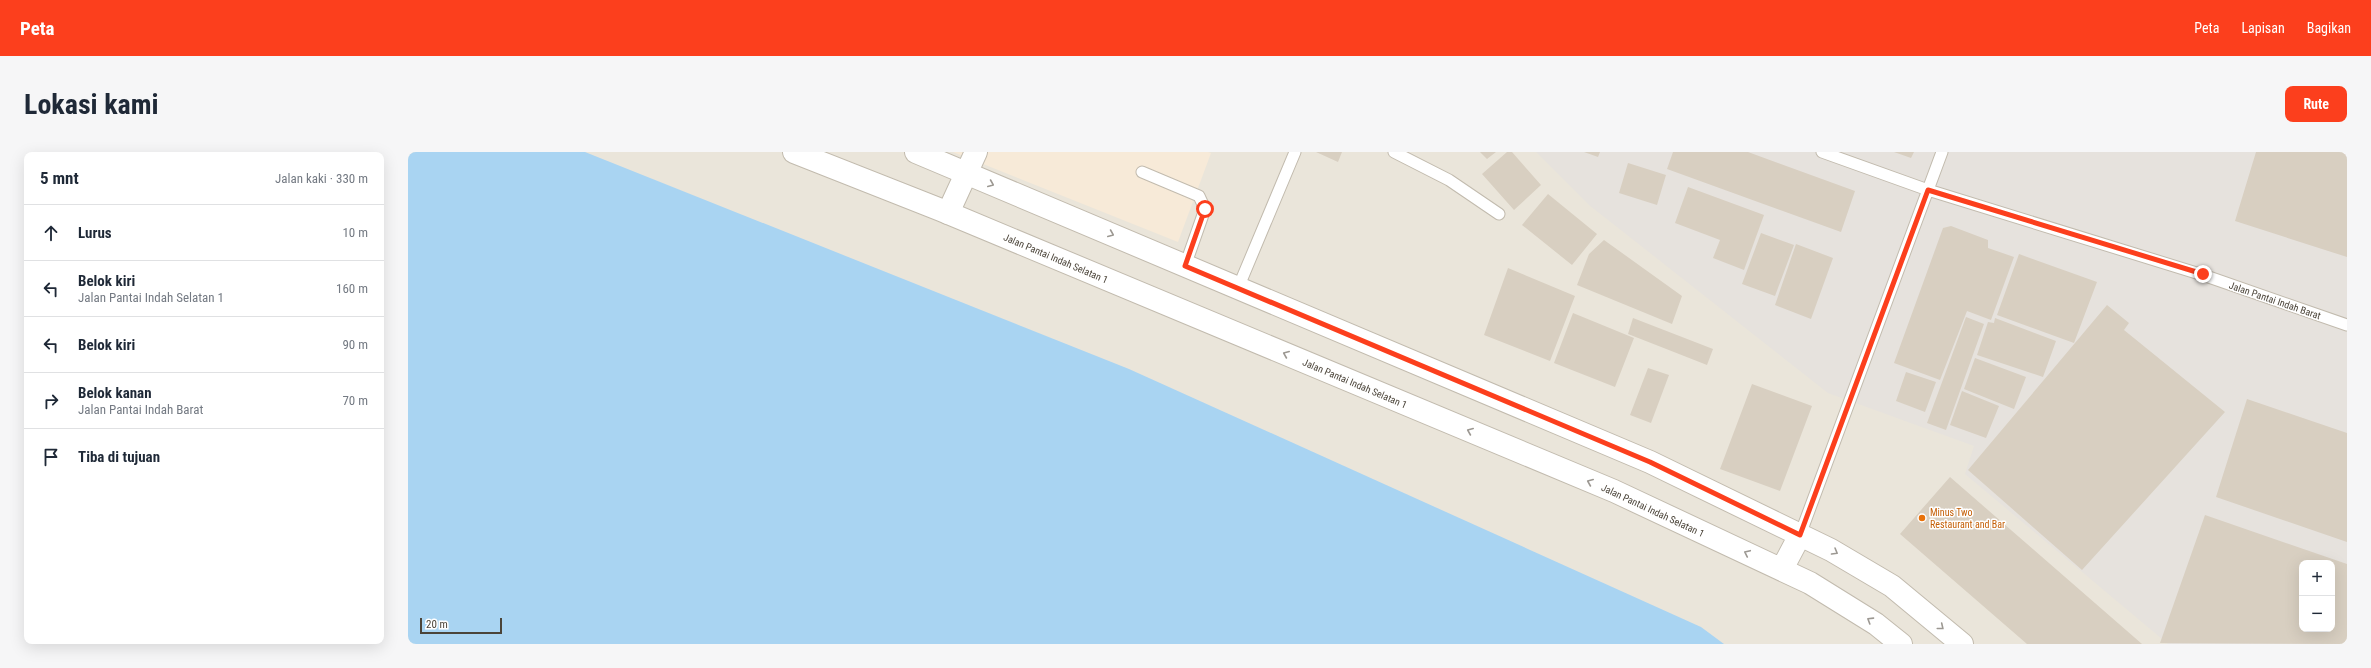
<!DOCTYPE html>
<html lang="id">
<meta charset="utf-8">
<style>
body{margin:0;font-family:"Roboto Condensed",sans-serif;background:#f6f6f7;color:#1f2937}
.controls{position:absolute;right:12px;bottom:12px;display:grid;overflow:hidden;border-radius:8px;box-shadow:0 4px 16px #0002}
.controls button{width:36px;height:36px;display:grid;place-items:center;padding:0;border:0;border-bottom:1px solid #e0e1e3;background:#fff;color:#1f2937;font:20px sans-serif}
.scale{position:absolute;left:12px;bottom:10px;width:82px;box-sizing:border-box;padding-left:4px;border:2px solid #4b4439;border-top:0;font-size:11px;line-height:14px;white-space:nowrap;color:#4b4439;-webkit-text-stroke:3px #fff;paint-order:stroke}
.stop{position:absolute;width:12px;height:12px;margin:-9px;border:3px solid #fc3f1d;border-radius:50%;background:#fff}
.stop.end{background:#fc3f1d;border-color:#fff;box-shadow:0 1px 4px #0008}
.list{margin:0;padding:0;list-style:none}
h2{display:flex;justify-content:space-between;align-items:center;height:52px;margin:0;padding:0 16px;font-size:17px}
h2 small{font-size:13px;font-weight:400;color:#747a83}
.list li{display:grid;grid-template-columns:26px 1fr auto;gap:12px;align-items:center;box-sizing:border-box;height:56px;padding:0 16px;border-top:1px solid #e0e1e3}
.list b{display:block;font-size:15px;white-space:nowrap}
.list p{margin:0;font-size:13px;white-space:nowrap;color:#747a83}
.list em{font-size:13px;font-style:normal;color:#747a83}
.icon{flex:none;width:22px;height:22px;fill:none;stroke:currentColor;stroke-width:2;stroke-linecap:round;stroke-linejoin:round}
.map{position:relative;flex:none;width:1939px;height:492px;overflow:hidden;border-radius:8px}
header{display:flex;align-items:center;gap:24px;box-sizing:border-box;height:56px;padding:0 20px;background:#fc3f1d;color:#fff}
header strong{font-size:19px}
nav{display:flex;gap:22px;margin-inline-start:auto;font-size:14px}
.intro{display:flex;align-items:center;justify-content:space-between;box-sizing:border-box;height:96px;padding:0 24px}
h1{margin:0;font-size:28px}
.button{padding:10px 18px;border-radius:8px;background:#fc3f1d;color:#fff;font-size:14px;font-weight:700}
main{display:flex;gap:24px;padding:0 24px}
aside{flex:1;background:#fff;border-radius:8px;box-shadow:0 4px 16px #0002}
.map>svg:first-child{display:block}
.residential{fill:#eae5da;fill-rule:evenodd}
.commercial{fill:#f7ead8}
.industrial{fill:#e6e2dd;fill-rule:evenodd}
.water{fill:#a9d4f2}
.building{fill:#d8cfc1;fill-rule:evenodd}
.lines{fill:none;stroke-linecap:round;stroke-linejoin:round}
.service-casing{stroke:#c2bbae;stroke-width:13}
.minor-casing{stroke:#c2bbae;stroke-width:24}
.tertiary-casing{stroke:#c2bbae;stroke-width:24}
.service{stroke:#fff;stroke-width:11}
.minor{stroke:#fff;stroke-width:22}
.tertiary{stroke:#fff;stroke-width:22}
.oneway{stroke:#9c9892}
.route{stroke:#fc3f1d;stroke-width:5}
.food-dot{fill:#e8710a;stroke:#fff;stroke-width:1.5}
.labels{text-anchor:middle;stroke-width:3;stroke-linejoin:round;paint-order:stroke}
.street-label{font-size:10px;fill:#4b4439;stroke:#fff}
.food-label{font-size:10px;fill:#c56008;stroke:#fff;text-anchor:start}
</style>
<header>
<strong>Peta</strong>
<nav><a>Peta</a><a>Lapisan</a><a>Bagikan</a></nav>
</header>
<div class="intro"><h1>Lokasi kami</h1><a class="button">Rute</a></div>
<main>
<aside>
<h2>5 mnt<small>Jalan kaki · 330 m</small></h2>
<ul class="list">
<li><svg class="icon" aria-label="ahead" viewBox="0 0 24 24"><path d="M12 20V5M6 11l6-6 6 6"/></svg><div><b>Lurus</b></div><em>10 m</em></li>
<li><svg class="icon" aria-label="left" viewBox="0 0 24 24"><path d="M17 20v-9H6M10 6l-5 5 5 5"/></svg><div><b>Belok kiri</b><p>Jalan Pantai Indah Selatan 1</p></div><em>160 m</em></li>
<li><svg class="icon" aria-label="left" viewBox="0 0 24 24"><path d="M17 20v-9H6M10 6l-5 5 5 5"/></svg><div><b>Belok kiri</b></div><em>90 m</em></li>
<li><svg class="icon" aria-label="right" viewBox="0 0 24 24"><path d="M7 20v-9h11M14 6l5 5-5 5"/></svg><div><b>Belok kanan</b><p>Jalan Pantai Indah Barat</p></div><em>70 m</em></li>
<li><svg class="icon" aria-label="arrive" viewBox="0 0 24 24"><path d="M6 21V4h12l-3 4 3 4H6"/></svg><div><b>Tiba di tujuan</b></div></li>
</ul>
</aside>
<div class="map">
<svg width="1939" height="492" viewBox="0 0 1939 492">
<rect width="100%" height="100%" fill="#f6f3ec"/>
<path class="residential" d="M0,0H1939V492H480ZM1894,411H1924V477H1894Z"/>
<path class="commercial" d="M545,0H800L803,1L770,90Z"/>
<path class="industrial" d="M1128,0H1939V492H1760L1557,322L1566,294L1420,241L1181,53ZM1894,411H1924V477H1894Z"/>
<path class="water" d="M0,0H177L721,217L1293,475L1316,492H0Z"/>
<path class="building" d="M908,0H934L930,10Z
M1072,0H1088L1079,7Z
M1099,0H1104L1133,33L1106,58L1074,22Z
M1176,0H1192L1190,5Z
M1265,0H1340L1447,39L1433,80L1259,17Z
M1486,0H1506L1503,6Z
M1848,0H1939V105L1827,69Z
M1220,11L1258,23L1249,53L1211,41Z
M1280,35L1356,63L1336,118L1305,106L1312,88L1267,71Z
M1140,42L1189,82L1164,113L1114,73Z
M1543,74L1580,88V96L1606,105L1583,168L1559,159L1532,228L1486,211L1535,76Z
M1353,81L1386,93L1367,144L1334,132Z
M1196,88L1274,144L1264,172L1169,133L1181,102Z
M1388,92L1425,106L1403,167L1367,153Z
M1611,102L1689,130L1666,191L1589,163Z
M1100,116L1167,144L1142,209L1076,183Z
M1699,153L1721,171L1716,178L1817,260L1674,418L1560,318Z
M1165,161L1226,186L1207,235L1146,211Z
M1558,165L1576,172L1538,278L1519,271Z
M1225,166L1305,197L1299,213L1220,182Z
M1587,166L1648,189L1635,225L1569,203L1580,170L1586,171Z
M1567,206L1618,225L1606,257L1556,237Z
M1240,216L1261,223L1243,271L1222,263Z
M1498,220L1528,230L1517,260L1488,249Z
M1344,232L1404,254L1372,339L1312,317Z
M1554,239L1591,254L1578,286L1542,273Z
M1839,247L1939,281V390L1808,345Z
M1542,325L1734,492H1619L1492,382Z
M1797,363L1939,412V492L1752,491ZM1894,411H1924V477H1894Z"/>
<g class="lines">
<g class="service-casing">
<path id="service" d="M986,0L1041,28L1091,62
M1414,0L1520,38L1795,123L1939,173
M734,20L791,44L797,57L777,114
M830,136L887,0
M1392,383L1534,0"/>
</g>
<g class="minor-casing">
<path id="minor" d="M540,61L568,0"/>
</g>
<g class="tertiary-casing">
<path id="tertiary" d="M386,0L533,58L1206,339L1402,431L1468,472L1493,492
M508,0L1242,310L1423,398L1484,434L1554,492
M1374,417L1392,383"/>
</g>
<use href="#service" class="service"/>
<use href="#minor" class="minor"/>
<use href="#tertiary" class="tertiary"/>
</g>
<defs><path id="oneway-chevron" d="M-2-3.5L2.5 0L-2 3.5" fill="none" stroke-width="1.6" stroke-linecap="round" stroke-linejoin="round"/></defs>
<g class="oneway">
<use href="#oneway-chevron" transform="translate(583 32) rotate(23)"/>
<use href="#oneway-chevron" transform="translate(703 82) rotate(23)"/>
<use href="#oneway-chevron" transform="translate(878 202) rotate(-157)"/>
<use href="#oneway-chevron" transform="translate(1062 279) rotate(-157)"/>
<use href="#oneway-chevron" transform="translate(1182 330) rotate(-157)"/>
<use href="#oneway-chevron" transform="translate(1427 400) rotate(30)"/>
<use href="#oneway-chevron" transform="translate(1339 401) rotate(-155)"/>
<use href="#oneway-chevron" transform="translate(1462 468) rotate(-148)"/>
<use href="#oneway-chevron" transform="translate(1533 475) rotate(39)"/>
</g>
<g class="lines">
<path class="route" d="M797,57L777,114L1242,310L1392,383L1520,38L1795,122"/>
</g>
<circle class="food-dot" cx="1514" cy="366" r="4"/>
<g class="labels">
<g class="street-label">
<text transform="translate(648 106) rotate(23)" y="4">Jalan Pantai Indah Selatan 1</text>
<text transform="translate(1867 148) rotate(19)" y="4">Jalan Pantai Indah Barat</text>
<text transform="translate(947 231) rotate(23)" y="4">Jalan Pantai Indah Selatan 1</text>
<text transform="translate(1245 358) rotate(25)" y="4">Jalan Pantai Indah Selatan 1</text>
</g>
<g class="food-label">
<text x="1522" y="364">Minus Two<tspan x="1522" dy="12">Restaurant and Bar</tspan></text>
</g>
</g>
</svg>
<div class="controls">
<button>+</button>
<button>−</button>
</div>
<div class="scale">20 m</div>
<div class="stop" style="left:797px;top:57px"></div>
<div class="stop end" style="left:1795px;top:122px"></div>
</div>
</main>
